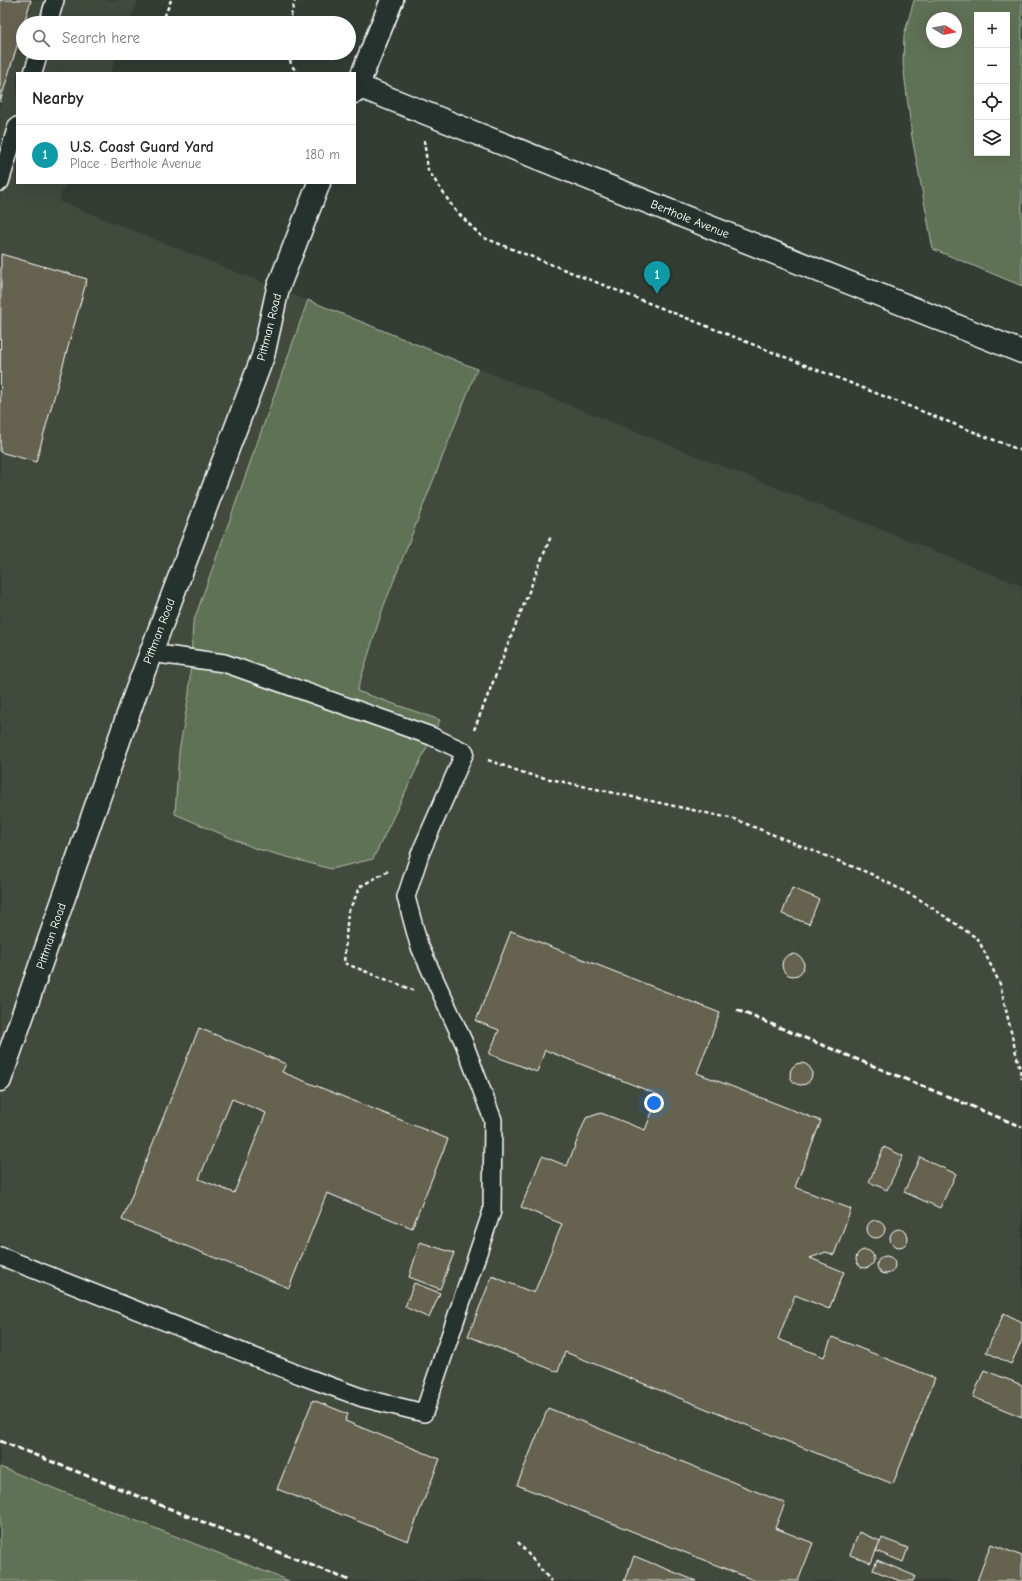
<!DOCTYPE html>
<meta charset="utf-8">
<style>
body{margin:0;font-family:"Comic Neue",sans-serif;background:#f2f2f2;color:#222}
.controls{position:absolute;right:12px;top:12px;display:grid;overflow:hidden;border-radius:0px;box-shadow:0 4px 16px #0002}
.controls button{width:36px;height:36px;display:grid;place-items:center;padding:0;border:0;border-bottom:1px solid #e0e0e0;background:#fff;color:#222;font:20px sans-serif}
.compass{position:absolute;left:926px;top:12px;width:36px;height:36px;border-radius:50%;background:#fff;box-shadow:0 4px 16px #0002;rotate:100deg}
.you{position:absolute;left:654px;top:1103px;width:14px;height:14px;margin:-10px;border:3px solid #fff;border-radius:50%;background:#1a73e8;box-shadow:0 0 0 6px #1a73e833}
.badge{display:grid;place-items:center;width:26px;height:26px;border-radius:50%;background:#857141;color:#fff;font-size:13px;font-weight:700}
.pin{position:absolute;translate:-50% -33px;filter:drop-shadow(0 1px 2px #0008)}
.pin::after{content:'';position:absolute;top:21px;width:14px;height:12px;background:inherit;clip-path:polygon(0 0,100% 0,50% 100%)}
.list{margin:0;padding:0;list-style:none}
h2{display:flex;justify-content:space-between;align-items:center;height:52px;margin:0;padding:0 16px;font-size:17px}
h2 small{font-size:13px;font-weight:400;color:#767676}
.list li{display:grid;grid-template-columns:26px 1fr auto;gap:12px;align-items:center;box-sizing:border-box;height:60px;padding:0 16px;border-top:1px solid #e0e0e0}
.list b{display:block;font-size:15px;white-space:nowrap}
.list p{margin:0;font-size:13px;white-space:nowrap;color:#767676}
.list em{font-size:13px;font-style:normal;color:#767676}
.icon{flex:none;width:22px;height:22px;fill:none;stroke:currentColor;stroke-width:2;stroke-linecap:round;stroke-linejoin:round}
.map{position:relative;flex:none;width:1022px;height:1581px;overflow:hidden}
.search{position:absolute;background:#fff;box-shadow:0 4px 16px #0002;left:16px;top:16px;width:340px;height:44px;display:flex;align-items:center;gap:10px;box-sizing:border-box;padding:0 14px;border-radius:22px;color:#767676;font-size:15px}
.panel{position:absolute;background:#fff;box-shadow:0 4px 16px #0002;left:16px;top:72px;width:340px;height:112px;border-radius:0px}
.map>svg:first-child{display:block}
.built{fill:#42493c}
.green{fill:#607255;stroke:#b0b8aa;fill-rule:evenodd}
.building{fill:#65644f;stroke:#fff;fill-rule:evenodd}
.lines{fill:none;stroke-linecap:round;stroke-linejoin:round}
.lane-casing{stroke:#fff;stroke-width:20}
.street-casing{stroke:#fff;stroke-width:25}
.path{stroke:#fff;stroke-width:2.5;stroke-dasharray:4 3;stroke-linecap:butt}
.lane{stroke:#26332d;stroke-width:17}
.street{stroke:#26332d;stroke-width:22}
.rail{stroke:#fff;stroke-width:3;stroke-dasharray:6 3;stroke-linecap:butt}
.labels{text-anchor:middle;stroke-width:3;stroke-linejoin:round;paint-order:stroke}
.street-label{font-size:12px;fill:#fff;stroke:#26332d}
</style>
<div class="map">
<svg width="1022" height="1581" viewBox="0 0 1022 1581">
<rect width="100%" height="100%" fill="#333d34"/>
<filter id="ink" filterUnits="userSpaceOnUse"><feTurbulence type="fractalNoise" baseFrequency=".025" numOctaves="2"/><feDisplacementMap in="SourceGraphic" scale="8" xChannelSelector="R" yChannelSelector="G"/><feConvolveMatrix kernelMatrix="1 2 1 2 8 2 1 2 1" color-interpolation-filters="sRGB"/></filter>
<g filter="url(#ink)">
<path class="built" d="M0,0H138L129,23H23V53H118L110,73H17V183H66L59,201L1022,586V1581H0Z"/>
<path class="green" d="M914,0H1022V286L933,249L912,137L903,64L904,35ZM977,15H1007V153H977ZM932,18H956V42H932Z
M308,300L477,369L383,608L357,691L440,720L373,859L331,869L254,848L175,814L179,752L189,694L193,623Z
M0,1467L289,1581H0Z"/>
<path class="building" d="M0,0H31L0,102Z
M1,254L87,279L36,462L0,452Z
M792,888L819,899L809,924L782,914Z
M511,931L720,1013L697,1073L821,1121L795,1187L851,1209L834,1255L826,1252L810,1258L844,1272L829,1309L795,1295L778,1339L824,1357L832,1337L935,1378L893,1484L565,1352L558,1372L468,1336L492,1276L534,1293L562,1224L521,1207L542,1156L567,1166L586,1118L601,1113L645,1130L659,1095L545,1050L537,1072L489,1054L499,1030L476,1021Z
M782 965a11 11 0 1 1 22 0a11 11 0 1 1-22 0Z
M199,1028L286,1064L282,1072L448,1139L412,1228L327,1193L289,1288L122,1220ZM232,1099L266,1113L234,1193L199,1179Z
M790 1074a11 11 0 1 1 22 0a11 11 0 1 1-22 0Z
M884,1147L903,1156L887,1190L869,1182Z
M920,1157L956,1174L940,1208L904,1192Z
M867 1229a9 9 0 1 1 18 0a9 9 0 1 1-18 0Z
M890 1238a9 9 0 1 1 18 0a9 9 0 1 1-18 0Z
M420,1242L454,1253L440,1289L409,1277Z
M856 1259a9 9 0 1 1 18 0a9 9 0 1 1-18 0Z
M877 1265a9 9 0 1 1 18 0a9 9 0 1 1-18 0Z
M414,1283L440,1293L429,1318L405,1307Z
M1004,1313L1022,1322V1340L1011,1364L986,1352Z
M984,1370L1022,1385V1417L973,1397Z
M313,1400L348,1414L345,1421L440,1459L408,1541L277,1489Z
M548,1408L785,1503L775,1528L813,1543L798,1581H756L517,1485Z
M859,1532L880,1541L871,1563L850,1555Z
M882,1538L908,1548L903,1562L876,1551Z
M991,1544L1022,1556V1581H977Z
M634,1556L696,1581H624Z
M877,1560L915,1576L913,1581H900L873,1570Z"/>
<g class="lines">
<g class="lane-casing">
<path id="lane" d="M48,23L55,0
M33,73L39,53
M0,182L17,126
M0,1256L300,1375L363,1398L424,1413L492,1211L493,1120L464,1043L419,945L406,897L420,854L465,752L431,736L224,663L151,653"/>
</g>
<g class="street-casing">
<path id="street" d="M358,86L1022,352
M355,92L392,0
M0,1080L136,692L263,356L278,288L319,183"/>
</g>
<path class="path" d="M162,23L171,0
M289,23L295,0
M289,53L291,65L298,73
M424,140L428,170L454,209L482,237L1022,451
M474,730L551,536
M488,760L527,774L734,819L871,874L919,899L978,939L1000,984L1022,1079
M388,871L361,886L348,912L344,963L413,990
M518,1542L551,1581"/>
<use href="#lane" class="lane"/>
<use href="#street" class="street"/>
<path class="rail" d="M737,1010L1022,1127
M0,1441L351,1581"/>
</g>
</g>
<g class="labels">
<g class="street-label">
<text transform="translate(690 219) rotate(22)" y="4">Berthole Avenue</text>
<text transform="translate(269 327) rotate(-76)" y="4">Pittman Road</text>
<text transform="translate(159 631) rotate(-69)" y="4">Pittman Road</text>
<text transform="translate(51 936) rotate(-71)" y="4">Pittman Road</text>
</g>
</g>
</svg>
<div class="controls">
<button>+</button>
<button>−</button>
<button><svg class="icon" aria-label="locate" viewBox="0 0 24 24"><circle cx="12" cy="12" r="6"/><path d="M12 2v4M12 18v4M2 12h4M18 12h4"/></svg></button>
<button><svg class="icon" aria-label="layers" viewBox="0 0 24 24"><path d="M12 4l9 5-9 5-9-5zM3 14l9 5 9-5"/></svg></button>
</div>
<svg class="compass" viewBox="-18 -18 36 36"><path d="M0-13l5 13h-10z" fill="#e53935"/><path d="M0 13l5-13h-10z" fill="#767676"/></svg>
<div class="you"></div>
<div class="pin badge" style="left:657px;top:294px;background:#0f9aa8">1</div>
<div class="search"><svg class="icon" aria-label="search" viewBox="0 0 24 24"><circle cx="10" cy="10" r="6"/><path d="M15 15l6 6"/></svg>Search here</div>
<section class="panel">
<h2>Nearby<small></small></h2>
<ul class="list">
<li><span class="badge" style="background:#0f9aa8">1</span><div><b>U.S. Coast Guard Yard</b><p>Place · Berthole Avenue</p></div><em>180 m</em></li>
</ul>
</section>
</div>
